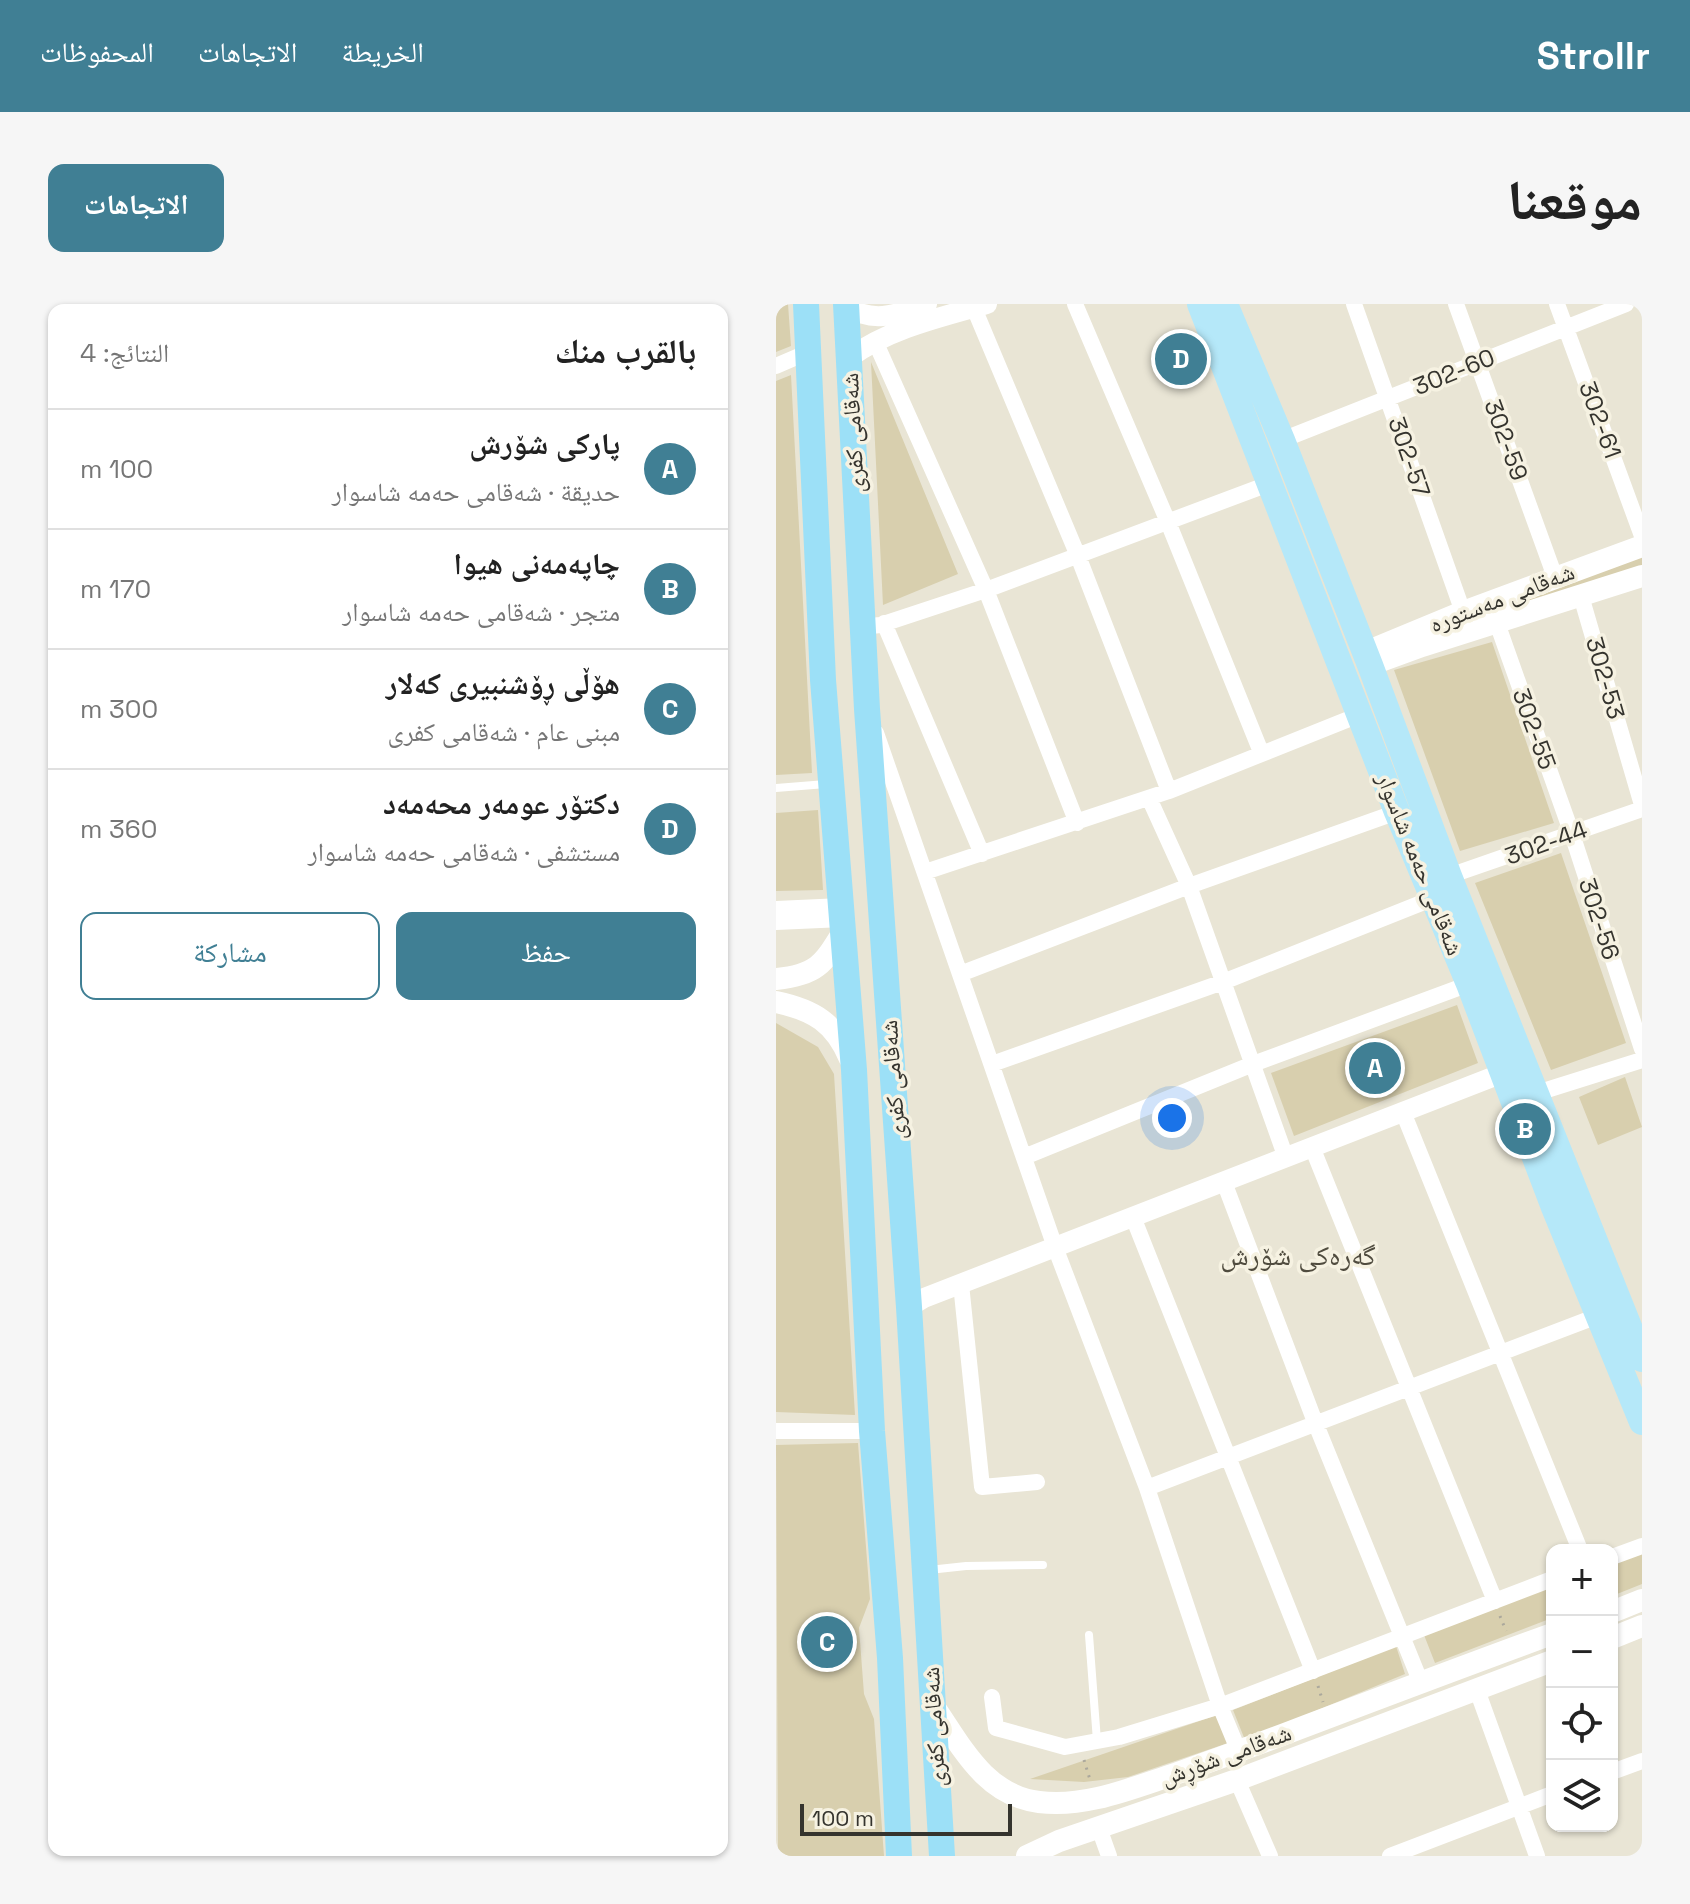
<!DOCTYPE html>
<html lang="ar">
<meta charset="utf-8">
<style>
body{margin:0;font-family:"Space Grotesk","Noto Naskh Arabic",sans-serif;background:#f6f6f6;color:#222;direction:rtl}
.controls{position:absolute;right:24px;bottom:24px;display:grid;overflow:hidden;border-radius:16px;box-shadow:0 2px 6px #0004}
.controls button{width:72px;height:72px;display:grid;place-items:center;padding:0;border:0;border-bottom:2px solid #e0e0e0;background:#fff;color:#222;font:40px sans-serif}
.scale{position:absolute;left:24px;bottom:20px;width:212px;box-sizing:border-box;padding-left:8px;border:4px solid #35342e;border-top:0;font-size:22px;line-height:28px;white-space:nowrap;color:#35342e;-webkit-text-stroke:6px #f6f2e2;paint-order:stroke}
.you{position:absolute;left:396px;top:814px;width:28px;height:28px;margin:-20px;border:6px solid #fff;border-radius:50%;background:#1a73e8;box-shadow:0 0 0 12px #1a73e833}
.badge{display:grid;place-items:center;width:52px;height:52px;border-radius:50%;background:#407f94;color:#fff;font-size:26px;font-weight:700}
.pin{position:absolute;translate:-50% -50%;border:4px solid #fff;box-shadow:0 2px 8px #0006}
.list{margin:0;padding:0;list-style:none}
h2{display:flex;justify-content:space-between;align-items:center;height:104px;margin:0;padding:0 32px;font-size:34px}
h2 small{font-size:26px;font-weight:400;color:#767676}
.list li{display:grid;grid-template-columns:52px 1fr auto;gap:24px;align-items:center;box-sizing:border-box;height:120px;padding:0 32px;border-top:2px solid #e0e0e0}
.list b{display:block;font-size:30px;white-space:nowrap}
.list p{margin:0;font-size:26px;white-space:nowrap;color:#767676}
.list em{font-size:26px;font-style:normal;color:#767676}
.actions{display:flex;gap:16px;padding:24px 32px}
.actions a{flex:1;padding:18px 0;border:2px solid #407f94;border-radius:16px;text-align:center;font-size:28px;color:#407f94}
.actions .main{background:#407f94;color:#fff}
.icon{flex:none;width:44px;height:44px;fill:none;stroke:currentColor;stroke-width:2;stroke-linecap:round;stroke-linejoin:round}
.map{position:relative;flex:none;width:866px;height:1552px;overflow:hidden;direction:ltr;border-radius:16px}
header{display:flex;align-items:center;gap:48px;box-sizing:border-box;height:112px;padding:0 40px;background:#407f94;color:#fff}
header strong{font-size:38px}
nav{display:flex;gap:44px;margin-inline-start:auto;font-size:28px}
.intro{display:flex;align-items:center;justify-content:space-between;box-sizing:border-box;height:192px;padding:0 48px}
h1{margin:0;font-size:56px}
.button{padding:20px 36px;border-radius:16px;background:#407f94;color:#fff;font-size:28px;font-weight:700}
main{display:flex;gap:48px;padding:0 48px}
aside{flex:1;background:#fff;border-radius:16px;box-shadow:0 2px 6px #0004}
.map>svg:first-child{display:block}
.green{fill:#d8cfae}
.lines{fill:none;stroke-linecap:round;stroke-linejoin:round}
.path{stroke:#aba89c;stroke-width:3;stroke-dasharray:2 6;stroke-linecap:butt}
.service{stroke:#fff;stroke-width:8}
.minor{stroke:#fff;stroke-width:16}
.tertiary{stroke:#fff;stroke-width:20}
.secondary{stroke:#fff;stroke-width:22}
.primary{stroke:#b5e8f9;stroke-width:26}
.trunk{stroke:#9ce0f7;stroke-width:26}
.labels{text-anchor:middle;stroke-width:7;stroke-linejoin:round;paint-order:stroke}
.street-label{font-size:24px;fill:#35342e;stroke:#f6f2e2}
.quarter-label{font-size:28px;fill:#504c3f;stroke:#f6f2e2}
</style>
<header>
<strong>Strollr</strong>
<nav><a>الخريطة</a><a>الاتجاهات</a><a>المحفوظات</a></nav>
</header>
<div class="intro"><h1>موقعنا</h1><a class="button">الاتجاهات</a></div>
<main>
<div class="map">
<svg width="866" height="1552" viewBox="0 0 866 1552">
<rect width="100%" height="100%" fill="#e9e5d5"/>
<path class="green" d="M0,0H12L15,42L0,48Z
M95,58L182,270L107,301Z
M15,71L36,469L0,471V77Z
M866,248V261L696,320L733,298Z
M716,338L778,519L684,547L618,366Z
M42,506L47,586L0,587V509Z
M785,549L850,739L775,766L699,579Z
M681,701L702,759L518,832L495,769Z
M0,719L42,743L58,770L79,1111L0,1108Z
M849,773L866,823L822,841L803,793Z
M82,1139L94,1295L83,1324L88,1390L98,1415L108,1552H2L0,1141Z
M866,1247V1280L836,1292V1259Z
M776,1282V1314L659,1359L648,1331Z
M620,1342L629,1370L469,1436L457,1406Z
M441,1411L452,1439L352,1473L308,1478L254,1475Z"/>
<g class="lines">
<path class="path" d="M724,1312L730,1327
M542,1382L547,1398
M308,1456L315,1479"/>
<path class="service" d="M0,484L50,480
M153,1266L190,1262L267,1261
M313,1331L321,1437"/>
<path class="minor" d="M299,0L392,218L485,448
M578,0L687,308
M680,0L779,273
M781,0L866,232
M198,4L302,252L393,487
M99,37L210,286L301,519
M0,62L30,49
M506,136L850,0
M805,292L866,501
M108,319L206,550
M721,319L796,530L866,745
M87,323L104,321L210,286L495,179
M100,429L279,943L371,1184L444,1402L463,1448
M373,494L413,582L510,854
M149,568L393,487L583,411
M673,572L866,505
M0,605L66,602
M0,618L67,615
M184,670L413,582L621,508
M216,760L447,678L658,594
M761,789L866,756
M627,808L804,1246
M536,843L719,1297
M248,853L477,760L693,680
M448,878L539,1118L645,1379
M357,913L537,1367
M185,980L206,1183L261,1178
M0,1127H96
M371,1184L811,1016L821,1010
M836,1253L866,1242
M701,1386L761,1552
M216,1393L220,1424L289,1443L343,1433L444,1402L776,1275
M836,1468L866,1457
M461,1476L494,1552
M323,1524L333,1552
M614,1552L776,1490"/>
<path class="tertiary" d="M71,3C99,20 121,10 151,0
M73,54C112,25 165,13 211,0
M133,1003L148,994L727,769"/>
<path class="secondary" d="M588,349L687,308L866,242
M594,361L646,342L866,272
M0,675C40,671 47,661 67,628
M0,698C38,706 59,719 74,755
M836,1308L866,1296
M836,1334L866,1322
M155,1398C184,1439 207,1491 263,1498C309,1504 356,1484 399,1470C437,1456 475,1443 514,1428C601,1395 688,1362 776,1330
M251,1552L283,1537L461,1476L776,1357"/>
<path class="primary" d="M424,0L621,508L693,680L777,901L866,1118
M449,0L506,136L594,361L673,572L866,1055"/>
<path class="trunk" d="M30,0L47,376L78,766L96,1127L114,1354L123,1552
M70,0L91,405L133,1003L166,1552"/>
</g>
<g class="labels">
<g class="street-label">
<text transform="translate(678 68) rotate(-22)" y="8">302-60</text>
<text transform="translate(824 116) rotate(70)" y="8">302-61</text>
<text transform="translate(77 129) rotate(-93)" y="8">شەقامی کفری</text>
<text transform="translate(730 136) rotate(70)" y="8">302-59</text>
<text transform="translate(633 153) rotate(71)" y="8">302-57</text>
<text transform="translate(726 294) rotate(-21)" y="8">شەقامی مەستورە</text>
<text transform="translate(829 374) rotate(74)" y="8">302-53</text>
<text transform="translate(758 425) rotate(70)" y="8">302-55</text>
<text transform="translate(770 539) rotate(-20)" y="8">302-44</text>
<text transform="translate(644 560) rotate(68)" y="8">شەقامی حەمە شاسوار</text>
<text transform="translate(823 615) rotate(72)" y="8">302-56</text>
<text transform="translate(117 776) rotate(-94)" y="8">شەقامی کفری</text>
<text transform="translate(158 1423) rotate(-93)" y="8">شەقامی کفری</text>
<text transform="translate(450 1451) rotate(-20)" y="8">شەقامی شۆڕش</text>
</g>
<g class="quarter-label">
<text x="522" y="961">گەرەکی شۆرش</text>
</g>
</g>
</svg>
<div class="controls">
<button>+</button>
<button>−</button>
<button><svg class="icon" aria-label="locate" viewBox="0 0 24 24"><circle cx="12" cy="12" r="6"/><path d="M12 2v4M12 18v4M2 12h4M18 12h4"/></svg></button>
<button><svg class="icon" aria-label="layers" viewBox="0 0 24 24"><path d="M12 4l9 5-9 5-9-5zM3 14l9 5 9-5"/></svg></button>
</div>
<div class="scale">100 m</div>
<div class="you"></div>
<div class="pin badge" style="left:599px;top:764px">A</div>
<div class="pin badge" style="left:749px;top:825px">B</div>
<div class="pin badge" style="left:51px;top:1338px">C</div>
<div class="pin badge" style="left:405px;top:55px">D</div>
</div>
<aside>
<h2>بالقرب منك<small>النتائج: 4</small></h2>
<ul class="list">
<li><span class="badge">A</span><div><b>پارکی شۆرش</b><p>حديقة · شەقامی حەمە شاسوار</p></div><em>100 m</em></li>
<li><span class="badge">B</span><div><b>چاپەمەنی هیوا</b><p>متجر · شەقامی حەمە شاسوار</p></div><em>170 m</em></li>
<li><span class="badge">C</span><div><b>هۆڵی ڕۆشنبیری کەلار</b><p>مبنى عام · شەقامی کفری</p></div><em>300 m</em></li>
<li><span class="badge">D</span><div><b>دکتۆر عومەر محەمەد</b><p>مستشفى · شەقامی حەمە شاسوار</p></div><em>360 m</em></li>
</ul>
<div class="actions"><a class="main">حفظ</a><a>مشاركة</a></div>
</aside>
</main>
